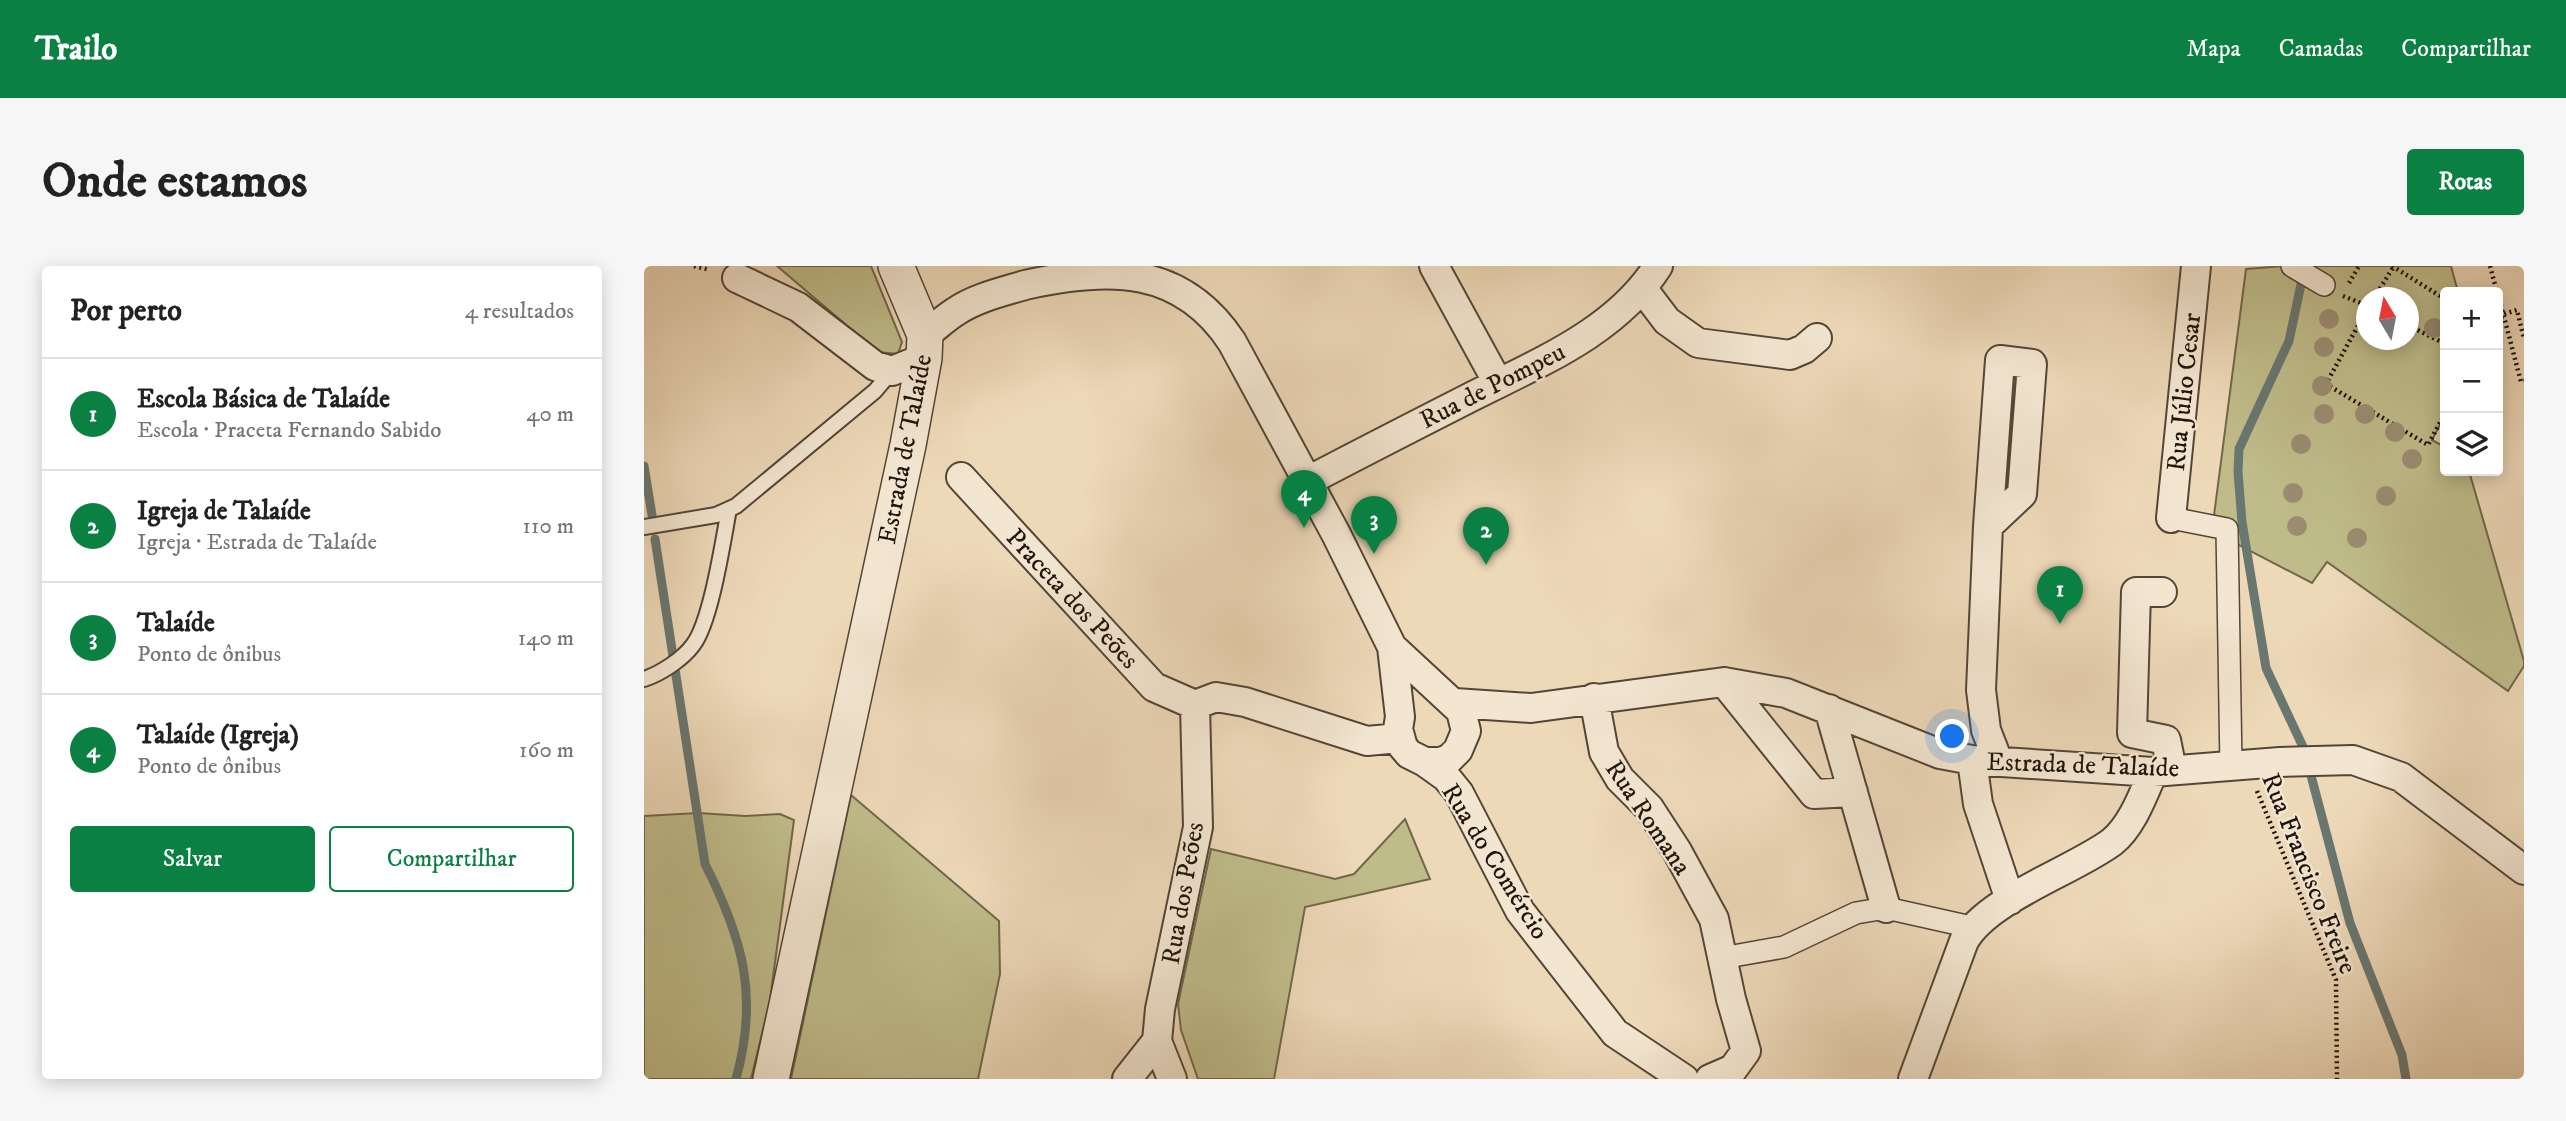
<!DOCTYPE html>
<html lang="pt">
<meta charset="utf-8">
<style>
body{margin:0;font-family:"IM FELL DW Pica",serif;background:#f6f6f6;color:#222}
.controls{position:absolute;right:21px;top:21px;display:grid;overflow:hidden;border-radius:7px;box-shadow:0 4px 18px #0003}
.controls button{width:63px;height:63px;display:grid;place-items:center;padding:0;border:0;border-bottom:2px solid #e0e0e0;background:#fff;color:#222;font:35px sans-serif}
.compass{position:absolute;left:1712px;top:21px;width:63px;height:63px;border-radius:50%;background:#fff;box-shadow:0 4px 18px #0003;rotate:350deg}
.you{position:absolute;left:1309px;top:471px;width:24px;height:24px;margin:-18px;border:5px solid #fff;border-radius:50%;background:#1a73e8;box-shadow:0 0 0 10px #1a73e833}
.badge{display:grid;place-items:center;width:46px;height:46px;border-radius:50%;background:#0b8043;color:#fff;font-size:23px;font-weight:700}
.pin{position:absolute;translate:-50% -58px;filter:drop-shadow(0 2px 4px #0008)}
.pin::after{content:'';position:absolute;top:37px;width:24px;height:21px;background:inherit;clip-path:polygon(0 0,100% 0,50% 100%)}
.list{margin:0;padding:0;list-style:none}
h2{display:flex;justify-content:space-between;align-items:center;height:91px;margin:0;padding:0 28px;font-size:30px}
h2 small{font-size:23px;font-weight:400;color:#767676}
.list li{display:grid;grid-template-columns:46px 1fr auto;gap:21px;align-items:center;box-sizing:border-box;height:112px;padding:0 28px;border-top:2px solid #e0e0e0}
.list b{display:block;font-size:26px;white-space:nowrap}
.list p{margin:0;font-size:23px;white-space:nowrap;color:#767676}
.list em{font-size:23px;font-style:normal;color:#767676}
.actions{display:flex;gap:14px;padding:21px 28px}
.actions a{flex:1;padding:16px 0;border:2px solid #0b8043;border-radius:7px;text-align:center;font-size:24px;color:#0b8043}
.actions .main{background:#0b8043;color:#fff}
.icon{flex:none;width:38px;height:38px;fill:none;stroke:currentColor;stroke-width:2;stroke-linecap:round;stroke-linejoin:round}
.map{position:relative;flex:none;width:1880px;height:813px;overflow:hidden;border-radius:7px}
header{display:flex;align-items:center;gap:42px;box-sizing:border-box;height:98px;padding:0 35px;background:#0b8043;color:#fff}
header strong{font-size:33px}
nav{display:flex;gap:38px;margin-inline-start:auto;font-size:24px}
.intro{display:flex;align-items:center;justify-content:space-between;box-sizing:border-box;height:168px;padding:0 42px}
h1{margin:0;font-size:49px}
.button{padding:18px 32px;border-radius:7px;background:#0b8043;color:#fff;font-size:24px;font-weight:700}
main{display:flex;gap:42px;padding:0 42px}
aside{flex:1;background:#fff;border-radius:7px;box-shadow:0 4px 18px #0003}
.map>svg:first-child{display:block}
.green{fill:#bfbc8a;stroke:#70684b;stroke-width:2;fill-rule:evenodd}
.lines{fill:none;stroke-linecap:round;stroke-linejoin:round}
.stream{stroke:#697771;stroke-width:9}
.service-casing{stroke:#534637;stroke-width:18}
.pedestrian-casing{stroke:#534637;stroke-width:24}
.minor-casing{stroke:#534637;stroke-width:32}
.tertiary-casing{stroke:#534637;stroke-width:38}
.path{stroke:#20150c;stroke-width:4.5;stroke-dasharray:2 3.5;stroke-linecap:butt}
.service{stroke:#f3e6d1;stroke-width:14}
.pedestrian{stroke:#f3e6d1;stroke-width:21}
.minor{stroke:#f3e6d1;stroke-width:28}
.tertiary{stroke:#f3e6d1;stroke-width:35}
.tree{fill:#9b8d72}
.labels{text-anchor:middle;stroke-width:5;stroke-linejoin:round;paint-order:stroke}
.street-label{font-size:26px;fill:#20150c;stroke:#f3e6d1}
</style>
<header>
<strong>Trailo</strong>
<nav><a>Mapa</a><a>Camadas</a><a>Compartilhar</a></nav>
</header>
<div class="intro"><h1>Onde estamos</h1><a class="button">Rotas</a></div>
<main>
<aside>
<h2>Por perto<small>4 resultados</small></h2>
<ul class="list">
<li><span class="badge">1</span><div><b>Escola Básica de Talaíde</b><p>Escola · Praceta Fernando Sabido</p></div><em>40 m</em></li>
<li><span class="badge">2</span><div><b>Igreja de Talaíde</b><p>Igreja · Estrada de Talaíde</p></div><em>110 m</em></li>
<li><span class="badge">3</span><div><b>Talaíde</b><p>Ponto de ônibus</p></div><em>140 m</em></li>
<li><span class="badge">4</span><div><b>Talaíde (Igreja)</b><p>Ponto de ônibus</p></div><em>160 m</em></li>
</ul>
<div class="actions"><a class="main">Salvar</a><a>Compartilhar</a></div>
</aside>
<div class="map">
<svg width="1880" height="813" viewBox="0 0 1880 813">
<rect width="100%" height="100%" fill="#edd8b8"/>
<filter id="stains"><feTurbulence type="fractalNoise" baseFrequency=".00286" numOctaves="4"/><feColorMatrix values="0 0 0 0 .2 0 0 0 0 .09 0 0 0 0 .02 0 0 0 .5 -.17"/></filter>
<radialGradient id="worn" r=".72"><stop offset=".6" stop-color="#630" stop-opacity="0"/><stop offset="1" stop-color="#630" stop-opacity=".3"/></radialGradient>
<path class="green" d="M133,0H227L258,76L254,88L234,86Z
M1640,0H1807L1814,26H1801V149L1788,174L1801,181V205H1825L1880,395V400L1864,425L1683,296L1668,317L1568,265L1602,3ZM1722,32H1764V74H1722Z
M207,529L355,655L356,708L334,813H147Z
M54,547L101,550L136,548L150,554L126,734L107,813H0V550Z
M761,553L786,613L661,641L630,813H554L537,764L534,738L567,583L691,613L710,608Z"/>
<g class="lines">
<path class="stream" d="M1659,9L1645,75L1595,183L1594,206L1598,256L1622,402L1660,483L1706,657L1758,789L1762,813
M0,200L8,249
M11,273L61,598C99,673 115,730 92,813"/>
<g class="service-casing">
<path id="service" d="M0,261L72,249L92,240L231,125L248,105
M0,413C16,408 39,393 49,379C67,356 79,275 85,243"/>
</g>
<g class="pedestrian-casing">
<path id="pedestrian" d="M1648,0L1680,19
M1527,252L1583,263L1587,500
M1078,692L1140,681L1212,647L1242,642L1327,661"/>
</g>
<g class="minor-casing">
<path id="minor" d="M790,0L854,117
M93,12L154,41L231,100L248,105L280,92
M998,22L1023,55L1054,77L1146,89L1160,83L1173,72
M281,69C291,62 300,53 311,46C331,32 358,26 381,19C466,0 538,0 588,76L692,268L748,381L756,451L754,463L759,481L765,488L781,496H797L806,492L814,484L822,465L817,445L748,381
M317,211L510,421L551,439
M664,215C719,186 774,158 829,130C896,96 972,66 1014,0
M1527,252L1552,0
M1344,260L1356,94L1388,98L1378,228L1344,260L1337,424L1342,464L1354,495
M1518,326H1492L1488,467L1522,474L1528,504
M1080,416L1170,528L1209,526
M950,432L960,486L976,513L1005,542L1033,585L1070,653L1087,733L1102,785L1089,803L1066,813
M811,437L887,442L1080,416L1142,427L1296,488L1328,494L1509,506L1636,496L1709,494L1757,511L1880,604
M1185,443L1242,642
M1328,494L1334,538L1366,634
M781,496L802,511L815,527L876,645L971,767L1040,813
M483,813L513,775
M528,813L513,775L516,743L554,561L551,439L572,431L601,436L723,475L755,472
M1269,813L1320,675C1343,633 1429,605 1468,576C1488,560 1499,529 1509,506"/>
</g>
<g class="tertiary-casing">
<path id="tertiary" d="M127,813L264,179L280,92L281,69L252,0"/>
</g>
<path class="path" d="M50,0L66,4
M1748,0L1801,33
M1846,0L1853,26
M1705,17L1715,0
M1854,28L1877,116L1880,115
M1699,30L1722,39
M1730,32L1750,0
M1722,45L1682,118L1784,179L1801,147
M1854,57L1860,48L1873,44L1880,73
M1764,59L1801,78
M1613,525L1692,714L1693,813"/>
<use href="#service" class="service"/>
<use href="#pedestrian" class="pedestrian"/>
<use href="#minor" class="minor"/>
<use href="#tertiary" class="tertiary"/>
</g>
<g class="tree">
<circle cx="1685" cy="53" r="10"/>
<circle cx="1790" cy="62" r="10"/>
<circle cx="1680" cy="81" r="10"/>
<circle cx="1678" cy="120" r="10"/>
<circle cx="1680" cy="148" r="10"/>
<circle cx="1721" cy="148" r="10"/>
<circle cx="1751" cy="166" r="10"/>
<circle cx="1657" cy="178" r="10"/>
<circle cx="1768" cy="193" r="10"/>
<circle cx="1649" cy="227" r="10"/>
<circle cx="1742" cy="230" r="10"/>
<circle cx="1653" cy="260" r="10"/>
<circle cx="1713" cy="272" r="10"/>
</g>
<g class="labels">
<g class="street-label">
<text transform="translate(848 119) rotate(-27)" y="9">Rua de Pompeu</text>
<text transform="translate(1539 126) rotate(-84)" y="9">Rua Júlio Cesar</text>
<text transform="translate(260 183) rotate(-79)" y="9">Estrada de Talaíde</text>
<text transform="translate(429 332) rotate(47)" y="9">Praceta dos Peões</text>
<text transform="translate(1439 498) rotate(2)" y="9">Estrada de Talaíde</text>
<text transform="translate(1005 551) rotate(56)" y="9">Rua Romana</text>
<text transform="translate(852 595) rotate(58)" y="9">Rua do Comércio</text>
<text transform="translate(1666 607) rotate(68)" y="9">Rua Francisco Freire</text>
<text transform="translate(538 627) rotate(-80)" y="9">Rua dos Peões</text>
</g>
</g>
<rect width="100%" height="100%" filter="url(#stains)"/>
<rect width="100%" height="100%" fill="url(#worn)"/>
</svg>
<div class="controls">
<button>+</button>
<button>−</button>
<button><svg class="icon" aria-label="layers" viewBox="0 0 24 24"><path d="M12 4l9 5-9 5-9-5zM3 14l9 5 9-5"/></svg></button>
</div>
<svg class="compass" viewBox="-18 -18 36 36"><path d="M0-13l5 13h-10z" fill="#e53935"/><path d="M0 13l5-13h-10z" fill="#767676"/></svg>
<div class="you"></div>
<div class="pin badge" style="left:1416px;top:358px">1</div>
<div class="pin badge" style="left:842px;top:299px">2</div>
<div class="pin badge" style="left:730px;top:288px">3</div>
<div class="pin badge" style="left:660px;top:262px">4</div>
</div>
</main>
